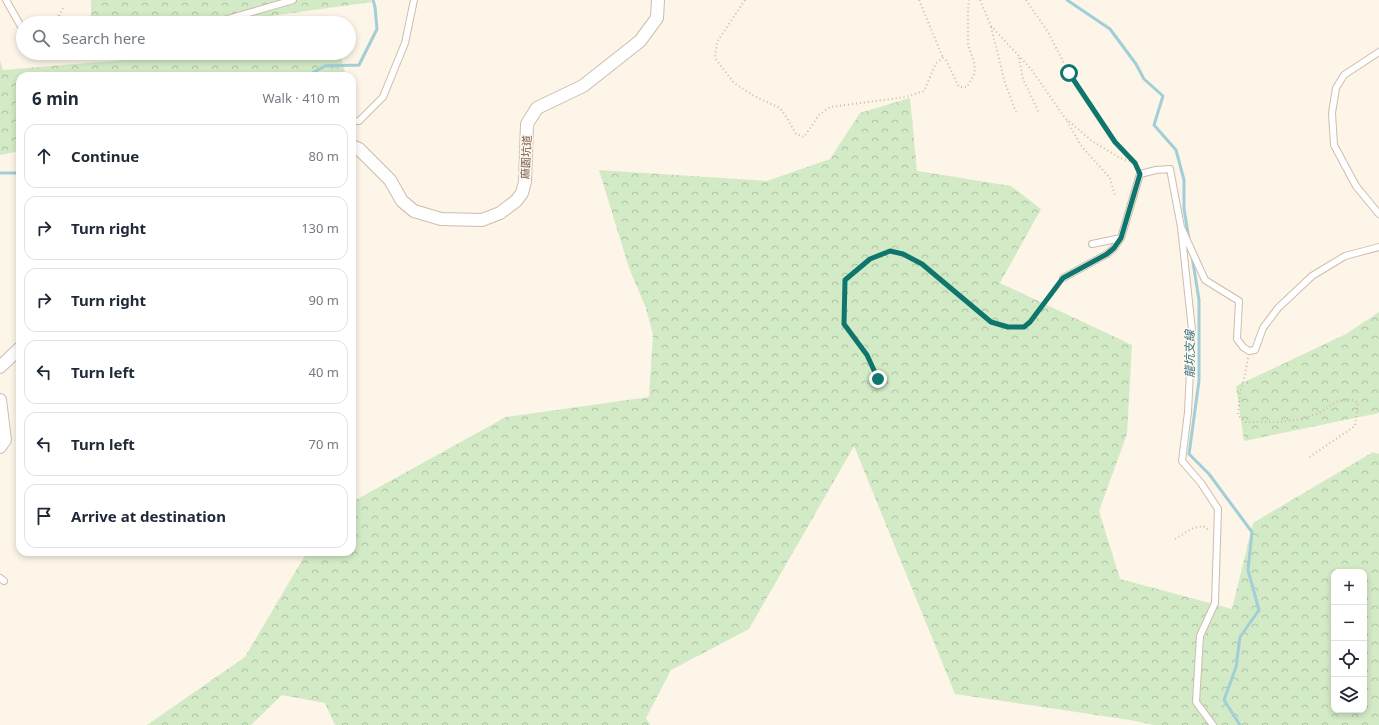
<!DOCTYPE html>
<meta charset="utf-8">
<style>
body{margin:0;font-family:"Noto Sans","Noto Sans TC",sans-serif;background:#f2f2f3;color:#1f2937}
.controls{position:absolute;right:12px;bottom:12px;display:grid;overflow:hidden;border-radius:8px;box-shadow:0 2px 6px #0003}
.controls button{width:36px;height:36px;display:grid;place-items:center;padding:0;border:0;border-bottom:1px solid #e0e1e3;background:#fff;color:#1f2937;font:20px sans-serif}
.stop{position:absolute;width:12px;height:12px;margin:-9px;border:3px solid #0f766e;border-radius:50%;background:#fff}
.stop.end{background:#0f766e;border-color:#fff;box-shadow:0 1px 4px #0008}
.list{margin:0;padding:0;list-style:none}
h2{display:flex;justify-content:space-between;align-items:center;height:52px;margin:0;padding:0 16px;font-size:17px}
h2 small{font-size:13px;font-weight:400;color:#747a83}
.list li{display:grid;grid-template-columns:26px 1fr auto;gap:12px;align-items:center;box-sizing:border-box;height:64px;margin:0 8px 8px;padding:0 8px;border:1px solid #e0e1e3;border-radius:12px}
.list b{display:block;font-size:15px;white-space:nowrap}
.list em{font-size:13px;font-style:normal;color:#747a83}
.icon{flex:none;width:22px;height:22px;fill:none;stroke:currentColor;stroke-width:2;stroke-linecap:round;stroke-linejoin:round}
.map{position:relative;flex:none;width:1379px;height:725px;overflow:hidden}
.search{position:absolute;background:#fff;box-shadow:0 2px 6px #0003;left:16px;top:16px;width:340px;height:44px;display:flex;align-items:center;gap:10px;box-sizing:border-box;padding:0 14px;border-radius:22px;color:#747a83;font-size:15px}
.panel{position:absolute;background:#fff;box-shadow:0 2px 6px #0003;left:16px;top:72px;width:340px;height:484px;border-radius:12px}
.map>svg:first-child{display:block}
.forest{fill:url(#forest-crowns);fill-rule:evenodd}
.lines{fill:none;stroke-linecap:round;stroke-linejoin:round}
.stream{stroke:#a2ced8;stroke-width:3}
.service-casing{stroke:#cebdae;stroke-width:8}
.minor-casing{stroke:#cebdae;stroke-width:14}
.path{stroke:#d7b9a2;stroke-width:2;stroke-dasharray:1 3;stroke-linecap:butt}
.service{stroke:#fff;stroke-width:6}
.minor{stroke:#fff;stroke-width:12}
.route{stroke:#0f766e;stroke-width:5}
.labels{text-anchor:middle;stroke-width:3;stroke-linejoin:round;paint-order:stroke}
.street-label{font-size:11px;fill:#775c4c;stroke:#fff9ef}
.water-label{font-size:12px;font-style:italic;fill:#427683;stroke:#fff9ef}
</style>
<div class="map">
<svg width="1379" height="725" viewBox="0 0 1379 725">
<defs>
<pattern id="forest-crowns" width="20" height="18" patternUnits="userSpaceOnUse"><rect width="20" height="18" fill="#d3eac6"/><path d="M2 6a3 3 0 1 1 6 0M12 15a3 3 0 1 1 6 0" fill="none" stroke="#b0c1a3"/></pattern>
</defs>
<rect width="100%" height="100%" fill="#fcf5e8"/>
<path class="forest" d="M91,0H370L372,2L219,23H91Z
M207,53H340L346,76H20V151L0,155V60L3,70Z
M910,98L917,171L1011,186L1041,209L1000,283L1132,345L1127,434L1099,511L1120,579L1232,609L1253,523L1373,452L1379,454V725H1154L1130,720L955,694L854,446L749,629L671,670L646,718L650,725H335L325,703L282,695L251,725H147L245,657L307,552H352V502L506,417L649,397L653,335L646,308L629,268L599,170L767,181L830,159L860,113ZM1334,572H1364V710H1334Z
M1379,312V413L1244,441L1236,386L1346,334Z"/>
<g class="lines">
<path class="stream" d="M1067,0L1110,29L1136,64L1144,79L1163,96L1154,125L1176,150L1184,180V209L1189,239
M307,76L325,66L359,65L377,29L375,7L373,0
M0,173H20
M1192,256L1199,300V381L1189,454L1209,474L1252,532L1248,570L1259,610L1240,637L1236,667L1224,700L1240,725"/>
<g class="service-casing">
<path id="service" d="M6,0L23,30
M214,23L293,0
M1379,52L1344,75L1336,88L1332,113L1334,145L1356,186L1379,214
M352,121H359L383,97L405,43L414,0
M1181,227L1192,330L1188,412L1182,461L1201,483L1218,509L1215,603L1200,636L1196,702L1213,725
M1092,244L1121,238L1140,174L1156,170L1170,169L1181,227L1205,280L1239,301L1237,339L1243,347L1249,351L1255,350L1263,328L1278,308L1312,276L1345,256L1379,247
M1063,278L1107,254L1114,248L1121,238
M0,578L4,581"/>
</g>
<g class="minor-casing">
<path id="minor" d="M352,146L359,149L390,180L402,201L414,211L441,219L482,220L500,213L516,201L522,193L525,182L527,124L537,108L583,86L640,41L657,18L658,0
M0,367L20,348
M0,400L5,440L0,447"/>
</g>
<path class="path" d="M745,0L717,42L715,58L734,83L754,96L780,108L787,118L796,134L804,137L819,115L830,107L906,97L924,91L936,63L943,58L946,60L959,87H967L975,73L974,62L968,45V10L969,0
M919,0L943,58
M980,0L991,26L1031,69L1065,118L1092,141L1120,158L1135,163
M1026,0L1048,32L1069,73L1115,142L1135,163L1137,168
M55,23L64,6
M991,27L1005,83L1016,112
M1019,58L1023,79L1039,113
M1067,121L1082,147L1110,178L1115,196
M1248,358L1245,375L1240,393L1238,415L1245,422H1279L1302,419L1319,413L1338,401L1351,399L1358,403L1355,426L1308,458
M878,379L867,355L844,324L845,280L870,259L890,251L903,254L922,264L991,322L1008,327H1024L1030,322L1059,284
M1175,539L1193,528L1203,526L1210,531"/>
<use href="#service" class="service"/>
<use href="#minor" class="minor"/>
</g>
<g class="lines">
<path class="route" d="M878,379L867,355L844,324L845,280L870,259L890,251L903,254L922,264L991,322L1008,327H1024L1030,322L1063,278L1107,254L1114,248L1121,238L1140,174L1135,163L1115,142L1069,73"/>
</g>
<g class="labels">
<g class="street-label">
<text transform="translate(526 157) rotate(-87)" y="4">麻園坑道</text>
</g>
<g class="water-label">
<text transform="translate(1190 354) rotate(-90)" y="4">龍坑支線</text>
</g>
</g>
</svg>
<div class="controls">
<button>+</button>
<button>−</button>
<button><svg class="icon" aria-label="locate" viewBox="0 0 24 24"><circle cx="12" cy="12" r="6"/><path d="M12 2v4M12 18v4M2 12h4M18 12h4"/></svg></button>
<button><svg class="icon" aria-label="layers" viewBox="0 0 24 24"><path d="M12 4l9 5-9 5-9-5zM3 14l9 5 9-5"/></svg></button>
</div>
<div class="stop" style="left:1069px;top:73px"></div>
<div class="stop end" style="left:878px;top:379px"></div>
<div class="search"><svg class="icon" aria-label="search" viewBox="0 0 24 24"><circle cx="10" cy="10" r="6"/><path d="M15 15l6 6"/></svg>Search here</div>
<section class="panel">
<h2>6 min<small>Walk · 410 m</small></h2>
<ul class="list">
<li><svg class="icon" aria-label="ahead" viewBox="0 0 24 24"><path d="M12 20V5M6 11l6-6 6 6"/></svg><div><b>Continue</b></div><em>80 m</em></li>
<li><svg class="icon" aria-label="right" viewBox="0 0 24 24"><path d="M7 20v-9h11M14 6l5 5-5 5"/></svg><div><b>Turn right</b></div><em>130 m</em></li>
<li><svg class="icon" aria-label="right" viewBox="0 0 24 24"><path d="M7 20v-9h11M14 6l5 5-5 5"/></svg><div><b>Turn right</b></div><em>90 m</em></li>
<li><svg class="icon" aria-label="left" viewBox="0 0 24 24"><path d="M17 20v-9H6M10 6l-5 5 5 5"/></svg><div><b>Turn left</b></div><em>40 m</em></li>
<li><svg class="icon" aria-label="left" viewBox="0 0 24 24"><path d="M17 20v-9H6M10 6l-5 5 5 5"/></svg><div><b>Turn left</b></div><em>70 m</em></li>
<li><svg class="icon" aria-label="arrive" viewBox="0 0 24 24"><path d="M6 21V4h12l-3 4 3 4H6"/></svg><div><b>Arrive at destination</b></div></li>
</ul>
</section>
</div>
